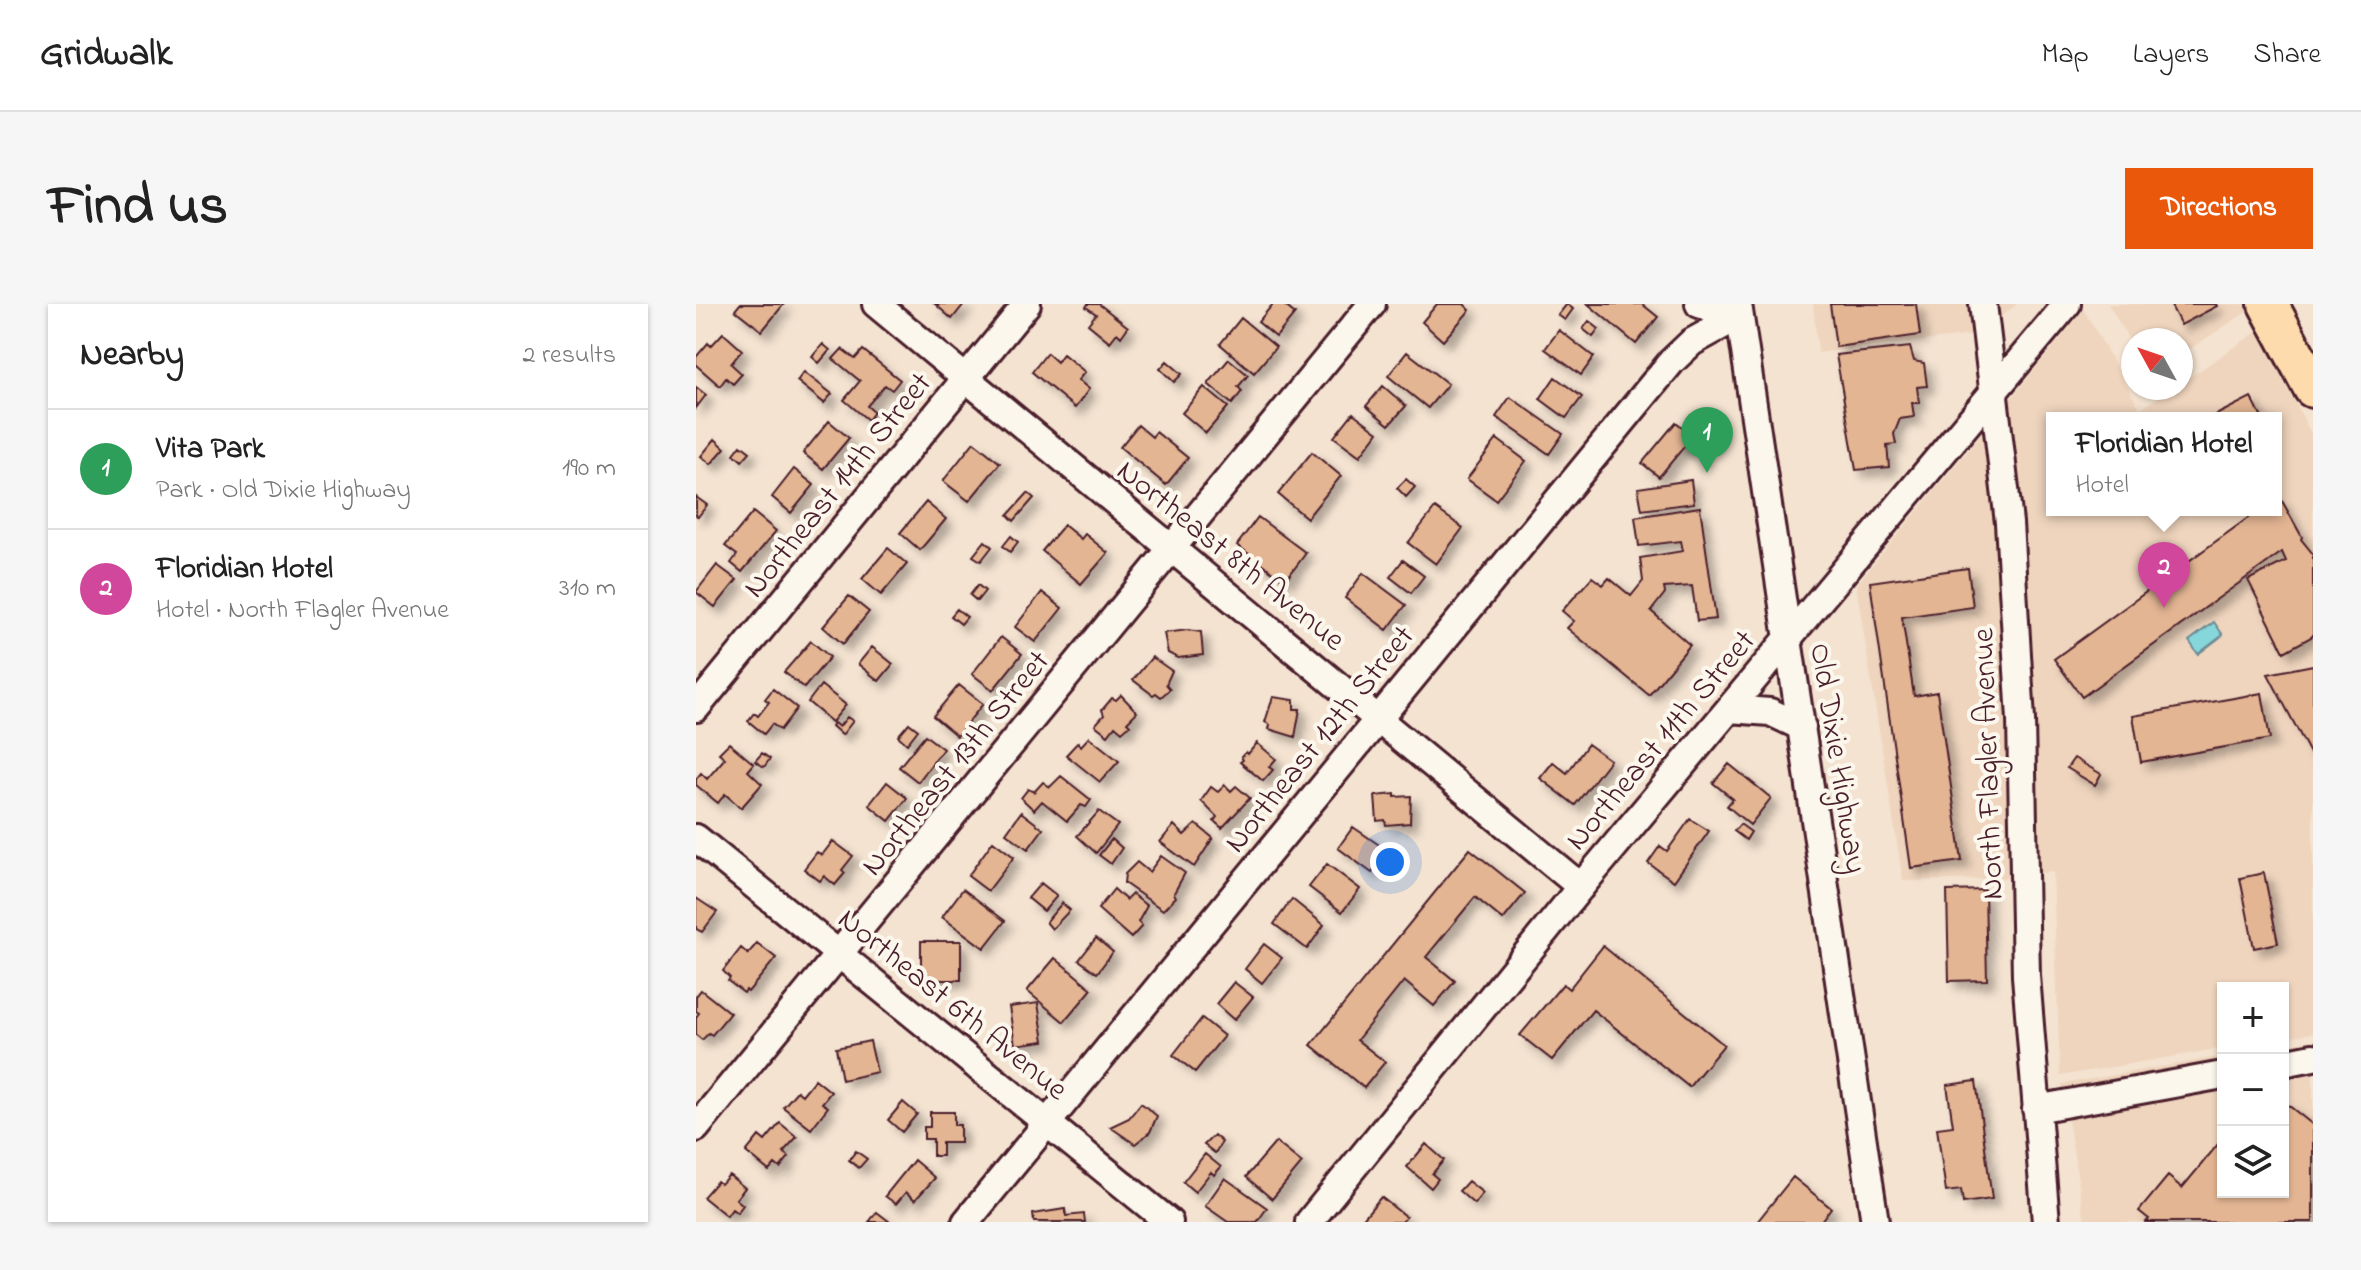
<!DOCTYPE html>
<meta charset="utf-8">
<style>
body{margin:0;font-family:"Indie Flower",sans-serif;background:#f6f6f6;color:#222}
.controls{position:absolute;right:24px;bottom:24px;display:grid;overflow:hidden;border-radius:0px;box-shadow:0 2px 6px #0004}
.controls button{width:72px;height:72px;display:grid;place-items:center;padding:0;border:0;border-bottom:2px solid #e0e0e0;background:#fff;color:#222;font:40px sans-serif}
.compass{position:absolute;left:1425px;top:24px;width:72px;height:72px;border-radius:50%;background:#fff;box-shadow:0 2px 6px #0004;rotate:310deg}
.you{position:absolute;left:694px;top:558px;width:28px;height:28px;margin:-20px;border:6px solid #fff;border-radius:50%;background:#1a73e8;box-shadow:0 0 0 12px #1a73e833}
.badge{display:grid;place-items:center;width:52px;height:52px;border-radius:50%;background:#ea580c;color:#fff;font-size:26px;font-weight:700}
.pin{position:absolute;translate:-50% -66px;filter:drop-shadow(0 2px 4px #0008)}
.pin::after{content:'';position:absolute;top:42px;width:28px;height:24px;background:inherit;clip-path:polygon(0 0,100% 0,50% 100%)}
.popup{position:absolute;left:1350px;top:108px;width:236px;height:104px;box-sizing:border-box;display:grid;place-content:center;border-radius:0px;background:#fff;filter:drop-shadow(0 2px 6px #0005);font-size:26px;white-space:nowrap;color:#767676}
.popup b{font-size:30px;color:#222}
.popup::after{content:'';position:absolute;left:50%;top:100%;margin-left:-16px;border:16px solid transparent;border-top-color:#fff}
.list{margin:0;padding:0;list-style:none}
h2{display:flex;justify-content:space-between;align-items:center;height:104px;margin:0;padding:0 32px;font-size:34px}
h2 small{font-size:26px;font-weight:400;color:#767676}
.list li{display:grid;grid-template-columns:52px 1fr auto;gap:24px;align-items:center;box-sizing:border-box;height:120px;padding:0 32px;border-top:2px solid #e0e0e0}
.list b{display:block;font-size:30px;white-space:nowrap}
.list p{margin:0;font-size:26px;white-space:nowrap;color:#767676}
.list em{font-size:26px;font-style:normal;color:#767676}
.icon{flex:none;width:44px;height:44px;fill:none;stroke:currentColor;stroke-width:2;stroke-linecap:round;stroke-linejoin:round}
.map{position:relative;flex:none;width:1617px;height:918px;overflow:hidden;border-radius:0px}
header{display:flex;align-items:center;gap:48px;box-sizing:border-box;height:112px;padding:0 40px;background:#fff;border-bottom:2px solid #e0e0e0}
header strong{font-size:38px}
nav{display:flex;gap:44px;margin-inline-start:auto;font-size:28px}
.intro{display:flex;align-items:center;justify-content:space-between;box-sizing:border-box;height:192px;padding:0 48px}
h1{margin:0;font-size:56px}
.button{padding:20px 36px;border-radius:0px;background:#ea580c;color:#fff;font-size:28px;font-weight:700}
main{display:flex;gap:48px;padding:0 48px}
aside{flex:1;background:#fff;border-radius:0px;box-shadow:0 2px 6px #0004}
.map>svg:first-child{display:block}
.built{fill:#efd5be;fill-rule:evenodd}
.water{fill:#86d7dc;stroke:#6e8d95;stroke-width:2}
.building{fill:#e3b593;stroke:#4a1f2b;stroke-width:2;filter:url(#shadow)}
.lines{fill:none;stroke-linecap:round;stroke-linejoin:round}
.minor-casing{stroke:#4a1f2b;stroke-width:32}
.highway-casing{stroke:#4a1f2b;stroke-width:44}
.minor{stroke:#fbf7ec;stroke-width:26}
.highway{stroke:#fedbac;stroke-width:38}
.labels{text-anchor:middle;stroke-width:8;stroke-linejoin:round;paint-order:stroke}
.street-label{font-size:32px;fill:#4a1f2b;stroke:#fbf7ec}
</style>
<header>
<strong>Gridwalk</strong>
<nav><a>Map</a><a>Layers</a><a>Share</a></nav>
</header>
<div class="intro"><h1>Find us</h1><a class="button">Directions</a></div>
<main>
<aside>
<h2>Nearby<small>2 results</small></h2>
<ul class="list">
<li><span class="badge" style="background:#2e9e5b">1</span><div><b>Vita Park</b><p>Park · Old Dixie Highway</p></div><em>190 m</em></li>
<li><span class="badge" style="background:#d1479c">2</span><div><b>Floridian Hotel</b><p>Hotel · North Flagler Avenue</p></div><em>310 m</em></li>
</ul>
</aside>
<div class="map">
<svg width="1617" height="918" viewBox="0 0 1617 918">
<defs>
<filter id="shadow"><feDropShadow dx="7" dy="7" stdDeviation="4" flood-color="#0004"/></filter>
</defs>
<rect width="100%" height="100%" fill="#f4e3d1"/>
<filter id="ink" filterUnits="userSpaceOnUse"><feTurbulence type="fractalNoise" baseFrequency=".0125" numOctaves="2"/><feDisplacementMap in="SourceGraphic" scale="16" xChannelSelector="R" yChannelSelector="G"/><feConvolveMatrix kernelMatrix="1 2 1 2 8 2 1 2 1" color-interpolation-filters="sRGB"/></filter>
<g filter="url(#ink)">
<path class="built" d="M1117,0H1322L1278,31L1122,49Z
M1412,0H1548L1552,7L1485,51V36H1437V42Z
M1388,6L1444,105L1477,84H1485V79L1562,27L1617,133V729L1587,734V684H1527V744L1364,772L1357,568L1301,575L1207,577L1160,281ZM1356,114H1580V206H1356Z
M1617,736V918H1389L1366,780L1527,752V888H1587V741Z"/>
<path class="water" d="M1518,318L1527,331L1502,350L1493,337Z"/>
<path class="building" d="M44,0H88L66,27L39,6Z
M239,0H268L256,15Z
M392,0H403L432,23L425,33L421,29L414,38L392,20L400,10L390,3Z
M577,0H587L599,10L580,33L562,18Z
M741,0H768L774,6L747,37L726,18Z
M871,0L877,5L869,16L862,11Z
M892,0H946L962,13L940,40Z
M1134,0H1220L1224,31L1140,43Z
M1474,0H1520L1521,2L1485,21Z
M545,14L580,43L558,69L524,40Z
M893,17L903,25L897,33L887,25Z
M863,26L898,53L885,71L849,45Z
M27,29L46,46L35,60L46,70L37,80L30,74L24,82L0,61V53L12,39L15,42Z
M127,40L134,46L123,59L116,53Z
M1214,43L1218,57L1228,59L1231,82L1221,83L1223,99H1216L1218,113L1204,115L1198,130L1200,140L1191,141L1193,163L1160,166L1140,51Z
M146,45L159,55L167,46L204,76L196,86L189,81L171,102L178,108L172,116L148,96L164,77L137,55Z
M711,48L752,80L732,104L692,72Z
M351,49L361,58L367,50L389,68L382,76L393,85L379,104L336,68Z
M533,55L552,71L542,83L546,87L536,100L512,80Z
M471,57L486,70L478,78L464,65Z
M108,68L136,90L128,99L101,77Z
M859,73L886,93L870,114L844,95Z
M687,82L710,102L693,121L670,102Z
M0,83L10,91L0,104Z
M508,83L532,103L510,129L486,109Z
M814,93L867,130L853,150L800,113Z
M1555,93L1566,114H1514Z
M657,109L682,128L664,152L638,133Z
M133,117L153,134L127,165L107,149Z
M980,118L997,132L963,173L946,159Z
M442,121L456,133L460,128L492,154L470,181L424,143Z
M19,135L29,144L15,160L5,152Z
M801,135L830,157L800,196L771,175Z
M278,138L304,159L273,197L247,177Z
M45,141L54,148L46,157L38,150Z
M616,148L645,172L611,214L582,190Z
M98,165L118,181L95,209L76,193Z
M710,175L719,183L710,193L701,184Z
M995,176L998,199L946,206L942,184Z
M332,189L338,194L318,217L312,211Z
M0,193L11,201L2,213L0,211Z
M1585,195L1606,233L1605,235L1617,250V332L1588,348L1552,276L1590,257L1586,248L1386,393L1358,355L1563,206H1580V199Z
M230,198L250,215L224,246L204,229Z
M1004,203L1020,315L1001,317L996,282L968,284L969,289L955,307L994,341L953,391L871,324L878,317L866,307L896,273L907,281L913,274L935,292L947,277L944,254L987,247L985,237L943,242L939,213Z
M739,204L767,224L740,260L712,239Z
M57,208L80,227L46,268L35,259L41,251L29,242Z
M562,213L610,249L589,277L541,241Z
M368,221L385,235L389,230L412,249L385,280L346,247Z
M315,232L322,238L314,248L307,242Z
M289,237L296,243L285,257L277,252Z
M192,244L211,260L185,291L166,275Z
M707,256L728,272L715,289L694,273Z
M21,261L41,276L19,303L0,288Z
M1272,264L1277,303L1206,313L1218,392L1241,388L1266,557L1215,564L1174,278Z
M667,269L710,301L691,326L649,294Z
M282,281L289,287L281,297L274,291Z
M346,288L366,304L339,338L319,323Z
M153,292L173,308L147,340L127,323Z
M261,305L271,313L265,320L255,312Z
M492,326L505,328L507,351L482,354L472,349L468,329Z
M305,333L326,350L297,386L276,370Z
M115,337L134,353L108,384L88,368Z
M176,343L197,360L183,377L162,360Z
M456,353L476,367L470,380L474,385L465,393L460,389L457,391L437,376Z
M1617,361V455L1572,370Z
M125,381L150,401L136,418L112,398Z
M263,381L287,400L261,432L237,412Z
M77,385L101,404L84,426L76,420L68,430L52,417L58,409L62,412L73,398L69,395Z
M1566,389L1574,435L1445,458L1437,412Z
M425,391L441,408L431,418L434,421L426,428L419,422L412,431L399,421L408,411L406,406L416,394L420,396Z
M577,393L598,396V405H604L599,433L573,425L574,421L569,418Z
M151,413L157,417L146,431L136,422L138,419L143,423Z
M213,419L222,426L211,440L202,432Z
M229,431L247,445L222,478L203,463Z
M393,433L423,457L404,478L370,451L382,438L385,442Z
M33,439L58,460L52,467L66,480L45,504L29,490L22,499L0,481V475L5,469L11,475L29,454L23,449Z
M561,439L580,455L573,463L577,466L567,477L544,458L547,456L545,453L550,448L552,450Z
M892,440L914,456L879,501L844,474L857,458L871,469Z
M66,449L74,455L68,463L59,457Z
M1378,454L1405,470L1399,481L1371,464Z
M1033,460L1075,494L1054,521L1031,502L1037,495L1017,479Z
M365,472L395,496L390,503L385,501L371,517L346,497L338,506L325,494L332,485L338,488L347,478L354,483Z
M191,478L211,494L193,517L173,501Z
M529,481L535,487L540,482L554,494L526,524L518,517L521,513L505,497L515,483L522,488Z
M699,490V493L715,492L714,519L690,521L689,516L681,517L679,492Z
M403,507L422,521L400,549L381,532Z
M325,508L347,525L332,545L310,529Z
M994,515L1013,527L978,577L952,559L964,542L971,547Z
M500,520L517,534L498,563L464,538L478,521L488,531Z
M1044,520L1055,528L1050,536L1038,527Z
M657,523L692,547L676,569L642,544Z
M416,535L426,544L415,560L403,551Z
M137,537L157,552L146,566L149,569L139,581L128,572L124,577L108,565L121,548L126,551Z
M297,537L318,553L292,587L272,572Z
M774,545L829,589L807,616L779,593L730,653L759,677L738,702L708,677L661,736L689,758L668,784L615,741Z
M465,552L489,569L478,589L480,593L467,606L428,579L429,570L441,558L453,568Z
M631,560L664,585L646,608L613,583Z
M1568,569L1582,639L1558,644L1544,574Z
M345,579L361,592L348,607L332,594Z
M267,585L309,617L288,644L246,613Z
M418,585L430,596L436,590L451,602L442,618L446,622L435,634L402,605Z
M1289,586L1291,676L1253,677L1251,587Z
M0,594L21,608L6,628L0,625Z
M596,595L628,621L611,645L578,620Z
M366,599L374,606L356,625L350,618Z
M400,634L417,648L401,669L383,656Z
M225,637H265V676H225Z
M61,639L80,654L52,688L50,686L48,689L32,677L34,674L27,667L45,644L52,650Z
M568,640L586,654L566,679L549,665Z
M907,642L1028,741L993,783L897,706L856,756L824,731L867,680L873,685Z
M359,654L396,685L368,718L331,687Z
M538,678L557,693L538,716L520,700Z
M5,686L34,709L16,731L13,729L6,736L0,731V713L3,709L0,707V692Z
M342,699L348,737L319,741L313,703Z
M506,714L528,732L499,768L477,751Z
M174,737L181,768L146,776L140,744Z
M119,775L135,788L126,799L132,803L115,825L87,803L101,787L106,791Z
M1280,777L1296,895L1267,899L1265,886L1250,888L1241,824L1257,822L1251,781Z
M1587,797L1617,821V918H1450L1453,915L1443,907L1472,872L1486,884L1527,834V888H1587Z
M207,798L221,810L206,828L192,816Z
M445,799L461,812L454,828L439,840L414,823L433,814Z
M234,808H258V821H264V839H246V852H237V835H228V823H234Z
M84,819L101,833L87,848L93,853L84,864L79,860L73,867L50,848L63,832L69,837Z
M518,831L526,838L519,849L508,841Z
M580,838L606,859L576,895L550,873Z
M730,840L748,856L736,870L742,875L735,884L711,863Z
M160,847L171,855L163,864L153,856Z
M509,850L525,863L518,871L515,868L499,888L487,878Z
M218,856L239,874L219,896L210,888L200,900L189,892Z
M33,871L49,884L40,895L47,901L41,909L36,905L31,912L7,893L21,877L25,880Z
M1097,873L1135,904L1124,918H1061Z
M529,874L571,904L561,918H532L509,902Z
M772,877L787,889L778,900L763,887Z
M685,893L710,913L706,918H664Z
M369,905L370,912L388,910L389,918H338L337,910Z
M181,908L194,918H173Z"/>
<g class="lines">
<g class="minor-casing">
<path id="minor" d="M180,0L885,583
M1003,0L1043,12
M1042,0L1179,918
M1287,0L1313,219L1325,416L1330,672L1350,918
M0,404L331,0
M1033,405L1074,408L1106,423
M0,534L473,918
M1587,759L1617,753
M1340,805L1527,771
M0,824L676,0
M270,918L976,57L996,38L1043,12
M613,918L892,574L1371,0"/>
</g>
<g class="highway-casing">
<path id="highway" d="M1572,0L1617,84"/>
</g>
<use href="#minor" class="minor"/>
<use href="#highway" class="highway"/>
</g>
</g>
<g class="labels">
<g class="street-label">
<text transform="translate(140 180) rotate(-51)" y="11">Northeast 14th Street</text>
<text transform="translate(536 250) rotate(39)" y="11">Northeast 8th Avenue</text>
<text transform="translate(622 434) rotate(-51)" y="11">Northeast 12th Street</text>
<text transform="translate(963 435) rotate(-50)" y="11">Northeast 11th Street</text>
<text transform="translate(1144 454) rotate(81)" y="11">Old Dixie Highway</text>
<text transform="translate(258 458) rotate(-51)" y="11">Northeast 13th Street</text>
<text transform="translate(1290 460) rotate(-92)" y="11">North Flagler Avenue</text>
<text transform="translate(258 699) rotate(39)" y="11">Northeast 6th Avenue</text>
</g>
</g>
</svg>
<div class="controls">
<button>+</button>
<button>−</button>
<button><svg class="icon" aria-label="layers" viewBox="0 0 24 24"><path d="M12 4l9 5-9 5-9-5zM3 14l9 5 9-5"/></svg></button>
</div>
<svg class="compass" viewBox="-18 -18 36 36"><path d="M0-13l5 13h-10z" fill="#e53935"/><path d="M0 13l5-13h-10z" fill="#767676"/></svg>
<div class="you"></div>
<div class="pin badge" style="left:1011px;top:169px;background:#2e9e5b">1</div>
<div class="pin badge" style="left:1468px;top:304px;background:#d1479c">2</div>
<div class="popup"><b>Floridian Hotel</b>Hotel</div>
</div>
</main>
